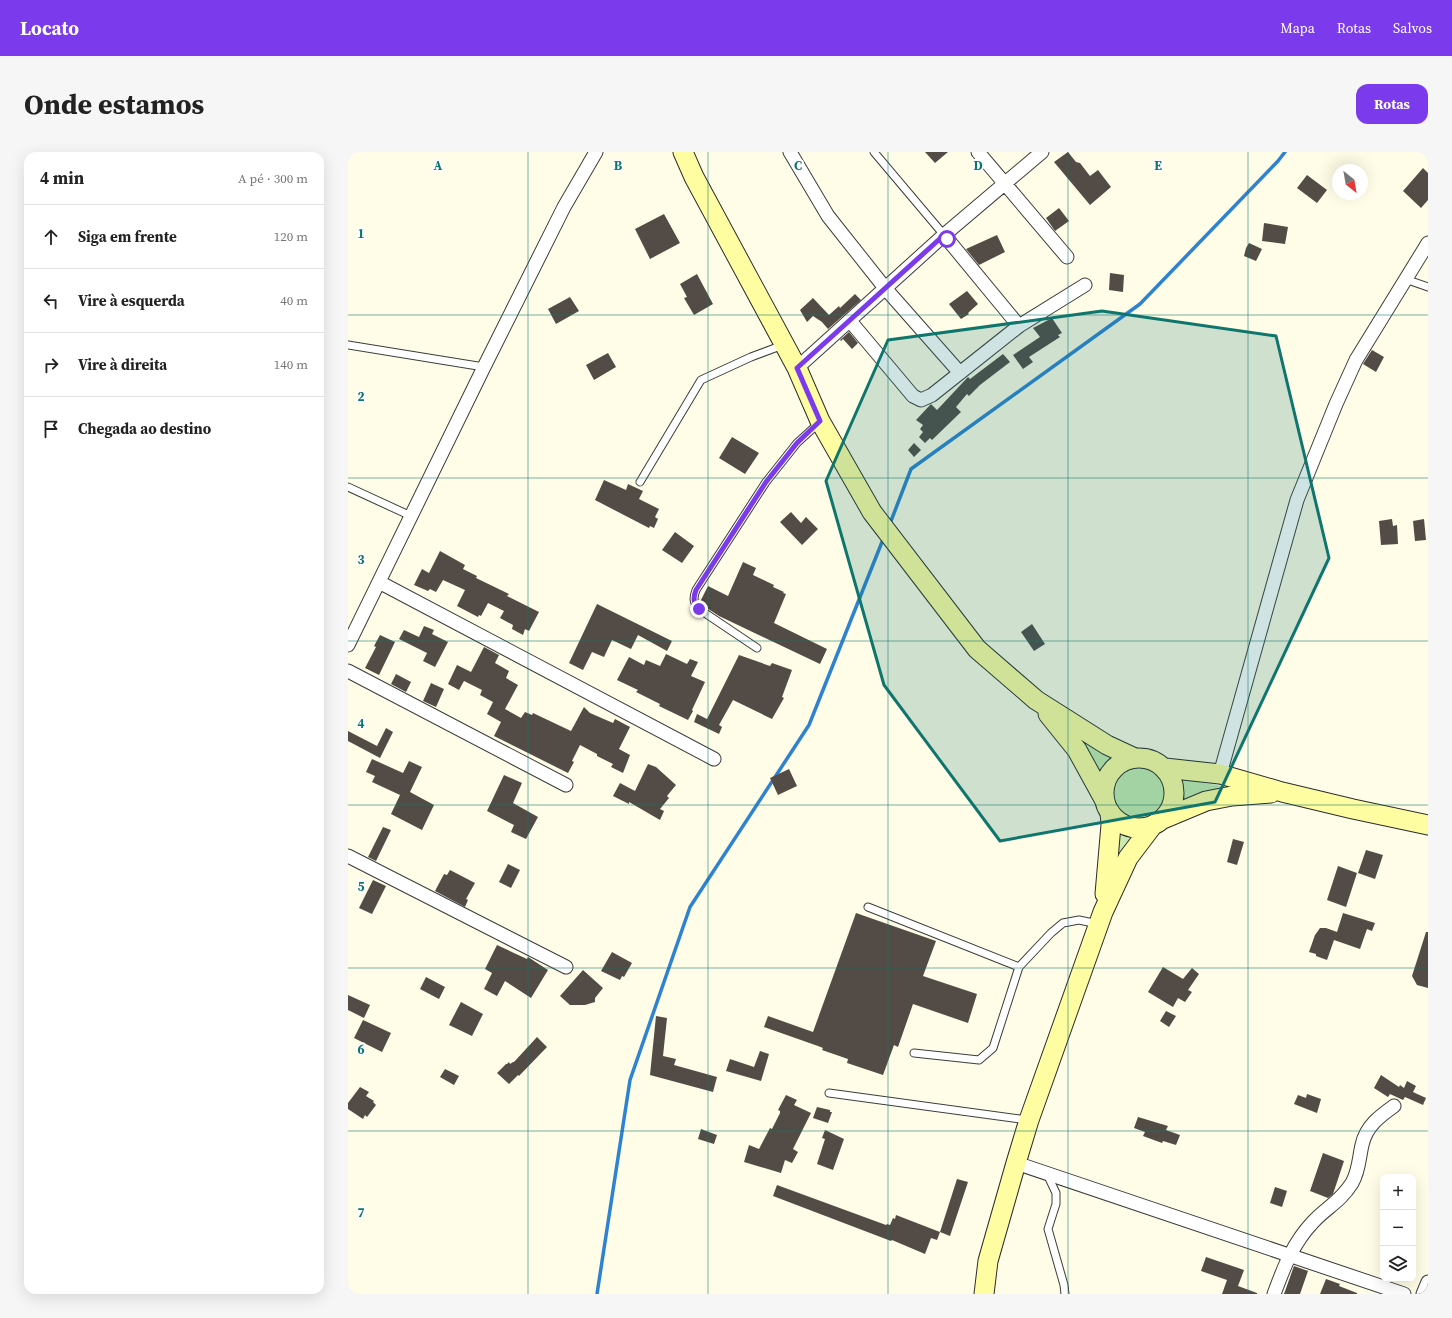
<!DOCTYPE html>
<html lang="pt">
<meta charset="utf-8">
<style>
body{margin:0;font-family:"Source Serif 4",serif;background:#f6f6f6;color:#222}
.controls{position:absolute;right:12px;bottom:12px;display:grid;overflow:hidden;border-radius:8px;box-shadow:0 4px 16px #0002}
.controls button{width:36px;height:36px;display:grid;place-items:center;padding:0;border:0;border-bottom:1px solid #e0e0e0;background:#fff;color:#222;font:20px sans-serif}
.compass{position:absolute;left:984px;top:12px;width:36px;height:36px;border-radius:50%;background:#fff;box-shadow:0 4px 16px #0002;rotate:149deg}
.stop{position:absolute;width:12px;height:12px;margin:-9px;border:3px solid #7c3aed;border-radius:50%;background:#fff}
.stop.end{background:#7c3aed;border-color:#fff;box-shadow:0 1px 4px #0008}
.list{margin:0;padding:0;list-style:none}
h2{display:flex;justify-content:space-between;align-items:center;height:52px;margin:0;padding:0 16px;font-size:17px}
h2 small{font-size:13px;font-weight:400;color:#767676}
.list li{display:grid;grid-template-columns:26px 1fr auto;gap:12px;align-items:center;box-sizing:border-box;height:64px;padding:0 16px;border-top:1px solid #e0e0e0}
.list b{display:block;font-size:15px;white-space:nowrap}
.list em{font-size:13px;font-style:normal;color:#767676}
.icon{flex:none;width:22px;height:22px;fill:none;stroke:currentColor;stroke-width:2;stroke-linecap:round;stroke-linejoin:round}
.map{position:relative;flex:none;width:1080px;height:1142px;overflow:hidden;border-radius:12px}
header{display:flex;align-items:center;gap:24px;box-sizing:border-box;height:56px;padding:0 20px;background:#7c3aed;color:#fff}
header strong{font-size:19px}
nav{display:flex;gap:22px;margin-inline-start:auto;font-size:14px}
.intro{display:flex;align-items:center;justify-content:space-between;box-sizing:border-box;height:96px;padding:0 24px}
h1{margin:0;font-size:28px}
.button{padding:10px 18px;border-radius:12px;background:#7c3aed;color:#fff;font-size:14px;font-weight:700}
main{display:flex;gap:24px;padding:0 24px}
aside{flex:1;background:#fff;border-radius:12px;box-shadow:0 4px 16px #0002}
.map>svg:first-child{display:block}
.green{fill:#c9eab0}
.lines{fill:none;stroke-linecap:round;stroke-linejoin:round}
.stream{stroke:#2e82d2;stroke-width:3.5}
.building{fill:#534c46}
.lane-casing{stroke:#3d3d3d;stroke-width:9}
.street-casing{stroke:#3d3d3d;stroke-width:15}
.secondary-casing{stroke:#2c2c2c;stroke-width:21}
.lane{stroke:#fff;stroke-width:7}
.street{stroke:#fff;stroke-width:13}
.secondary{stroke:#fffda2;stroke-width:19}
.route{stroke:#7c3aed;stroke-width:5}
.marked{fill:#0f766e;fill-opacity:0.2;stroke:#0f766e;stroke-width:3;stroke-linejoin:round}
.grid{fill:none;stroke:#0f766e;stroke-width:1;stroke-opacity:0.55}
.grid-label{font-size:13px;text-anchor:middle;font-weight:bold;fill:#0f766e;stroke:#fff;stroke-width:4;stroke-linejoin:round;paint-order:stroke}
</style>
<header>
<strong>Locato</strong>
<nav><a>Mapa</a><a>Rotas</a><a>Salvos</a></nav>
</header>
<div class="intro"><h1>Onde estamos</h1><a class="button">Rotas</a></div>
<main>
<aside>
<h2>4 min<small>A pé · 300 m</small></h2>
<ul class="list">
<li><svg class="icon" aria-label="ahead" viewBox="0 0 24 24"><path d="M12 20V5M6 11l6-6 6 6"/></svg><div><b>Siga em frente</b></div><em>120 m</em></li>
<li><svg class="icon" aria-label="left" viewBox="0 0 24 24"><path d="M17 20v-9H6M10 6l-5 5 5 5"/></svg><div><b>Vire à esquerda</b></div><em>40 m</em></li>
<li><svg class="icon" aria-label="right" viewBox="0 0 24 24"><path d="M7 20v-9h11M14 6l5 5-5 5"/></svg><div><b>Vire à direita</b></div><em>140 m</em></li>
<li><svg class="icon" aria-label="arrive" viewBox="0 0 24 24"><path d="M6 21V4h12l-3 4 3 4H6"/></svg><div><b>Chegada ao destino</b></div></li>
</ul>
</aside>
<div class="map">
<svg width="1080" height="1142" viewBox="0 0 1080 1142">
<rect width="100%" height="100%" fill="#fffce7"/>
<path class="green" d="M733,587L768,605L756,616L752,624Z
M763 641a29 29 0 1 1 58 0a29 29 0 1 1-58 0Z
M833,624L845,629L878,635L877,636L860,639L835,648Z
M767,677L779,681L790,683L773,702L769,701Z"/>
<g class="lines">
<path class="stream" d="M543,369L563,317L792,152L930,9L937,0
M249,1142L282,928L342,755L461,573L534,390"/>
</g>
<path class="building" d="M577,0H600L587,11Z
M720,0L728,10L732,11L742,24L750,18L763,35L742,53L706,10Z
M1075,16L1080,21V48L1073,56L1055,39Z
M959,23L979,38L969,51L949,36Z
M711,56L721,69L707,79L698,66Z
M316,62L332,91L302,107L287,77Z
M916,71L940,75L937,92L914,89Z
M649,83L657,100L631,113L618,97Z
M901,91L914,97L908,109L896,104L898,96Z
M762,121L776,123L775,140L761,138Z
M349,122L365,152L346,163L336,146L339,145L332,132Z
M619,139L630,152L620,161L621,162L613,167L601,152Z
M507,142L513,148L480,177L474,170L465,164L459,170L452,158L465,146L481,163L491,154L492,156Z
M222,145L231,159L208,172L200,157Z
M704,166L714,181L710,183L712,185L681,205L685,210L675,217L665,203L692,185L685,176Z
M501,180L510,191L504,197L495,187L493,189L492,188Z
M1024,198L1036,205L1028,220L1015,212Z
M260,201L268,215L246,228L238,213Z
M655,202L662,210L632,233L621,244L619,242L608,255L613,260L584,288L582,286L577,291L571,285L575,280L572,277L575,273L568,268L583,252L589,258L620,225L622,227Z
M384,285L411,301L397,322L371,306Z
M566,291L573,298L566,305L560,298Z
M256,328L278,338L280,332L295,339L291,347L311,357L307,365L310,367L306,376L302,374L301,376L247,348Z
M443,360L453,371L458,365L470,377L454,393L432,370Z
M1044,367L1045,374L1049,373L1050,392L1033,393L1031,369Z
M1076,367L1078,388L1067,389L1065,369Z
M327,380L346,394L334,411L314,398Z
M92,399L117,413L115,417L129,424L128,426L161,442L159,444L191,460L181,479L177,477L175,483L164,477L165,473L152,466L156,459L140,451L133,464L131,463L130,465L109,454L117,438L95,428L88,440L82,437L80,439L66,433L74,417L81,421Z
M395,410L408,416L405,423L426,433L425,435L436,440L435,441L438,442L426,471L479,497L472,512L371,464L353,452L352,450L360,434L380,444Z
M249,452L324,489L319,499L290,483L283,497L264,488L256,505L244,500L235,518L221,511Z
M684,472L697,492L686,499L673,480Z
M76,474L86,478L84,482L100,490L87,515L75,509L79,501L51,487L56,478L71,485Z
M32,483L47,490L31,523L17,516L28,495L26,494Z
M136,495L151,503L147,511L161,519L158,526L170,533L157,557L173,566L177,560L184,563L185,561L223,579L236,555L242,561L265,571L267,567L282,575L271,597L282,603L275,621L263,615L265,612L249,604V602L232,593L224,609L226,610L220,621L146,584L153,570L139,562L145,550L132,543L134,538L116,529L111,538L100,532L109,513L123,520Z
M318,502L339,512L342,507L350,510L343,524L357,530L344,558L345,559L340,568L311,554L312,552L288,540L290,538L269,528L281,505L296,513L298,508L312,514Z
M391,503L422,514L424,511L444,518L434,545L436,546L424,567L385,548L371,573L374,575L371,582L346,570L349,562L359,567Z
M48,522L63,530L58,540L43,532Z
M83,531L96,537L88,555L75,549Z
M38,576L45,580L32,606L0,589V579L29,594Z
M24,607L55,621L61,609L74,615L62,640L86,653L74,678L43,662L52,643L24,630L27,624L18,620Z
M300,612L308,615L328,633L319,644L321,646L312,657L316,659L312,668L281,650V652L265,644L272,631L287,639Z
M441,617L449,634L430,643L422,626Z
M156,623L174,631L165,651L190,665L178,687L163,680L166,673L139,659Z
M35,675L43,678L28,709L20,705Z
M885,687L896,690L889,713L879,710Z
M1018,698L1035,703L1027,727L1010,721Z
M160,712L172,718L163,736L151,730Z
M990,714L1009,721L998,755L979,748Z
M102,718L127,731L118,747L120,748L117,755L87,739L96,722L99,723Z
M25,728L38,734L24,762L11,756Z
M508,761L588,789L575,824L629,842L620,871L565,852L550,895L546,893L535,923L499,911L500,907L474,898L475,896L470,894L416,875L420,864L465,880Z
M995,761L1027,771L1024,779L1019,777L1012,797L986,788L979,808L968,804V802L961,800L967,783L972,776H978L989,780Z
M1078,780H1080V836L1069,833L1064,824Z
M149,793L179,807L180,805L200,818L183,846L157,829L149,844L136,837L144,821L137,817Z
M264,800L284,811L276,825L274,824L272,828L253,819Z
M815,815L835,827L844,816L851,822L840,838L844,840L837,850L830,846L825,855L800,840Z
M235,818L255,836L247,846V850L237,853H222L212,844Z
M78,825L97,835L91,847L72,837Z
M0,843L22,853L16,866L0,858Z
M113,850L135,862L124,884L101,873Z
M818,859L828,864L821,875L812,869Z
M308,864L319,866L315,904L328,907L326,913L369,925L365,940L302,923Z
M15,868L43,881L34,900L6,886Z
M189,885L199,895L171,924L170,923L161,932L149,921L158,912H159L161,910L162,912L165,910H166Z
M412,899L421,902L413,929L378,919L382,907L406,915Z
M97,917L111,924L106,933L92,925Z
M1033,923L1051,935L1052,933L1056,936L1059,929L1068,934L1065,940L1078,946L1075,953L1057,945L1055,948L1042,942L1040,945L1026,936Z
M12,935L21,940L18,944L26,949L25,950L28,953L19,965L17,963L15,967L0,957V951Z
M959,942L973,947L969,961L946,952L950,943L958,946Z
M438,943L449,948L446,953L463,961L445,997L450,1000L444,1011L437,1008L433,1021L396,1010L401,993L411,997L422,976L424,977L432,961V959L430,958Z
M469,955L482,958V960H484L480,971L465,966Z
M790,965L820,974L818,978L832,983L828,993L815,989L814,991L795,984L797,980L786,976Z
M353,977L369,983L366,992L350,987Z
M477,978L496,987L485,1018L469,1012L477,987L474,986Z
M975,1001L996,1009L985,1042L980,1046L962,1039Z
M609,1027L620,1030L602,1084L592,1080Z
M429,1033L538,1073L539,1072L542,1073L545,1066L547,1067L548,1063L592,1080L589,1088L583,1086L577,1102L544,1088L543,1089L425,1044Z
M927,1035L939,1039L934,1055L922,1051Z
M858,1105L896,1118L890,1134L909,1141V1142H874L879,1128L853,1119Z
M946,1114L960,1119L952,1142H936Z
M978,1127L992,1132L991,1134L1009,1141V1142H972Z"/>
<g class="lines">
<g class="lane-casing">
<path id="lane" d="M526,0L596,83
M1057,127L1080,135
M0,193L136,215
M292,330L353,228L403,205L435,193
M0,335L63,364
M409,496L351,457C345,450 345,446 348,438L418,330L449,291L471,271
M520,755L671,815
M566,901L631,908L645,896L671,815L703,781L715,771L731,768L750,772
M481,941L679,968
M699,1022L708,1041V1052L700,1077L716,1133L717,1142"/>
</g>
<g class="street-casing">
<path id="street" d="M442,0L480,64L537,136L612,221
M630,0L719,105
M596,83L671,174
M502,169L565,244L573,248L584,243L671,174L737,133
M449,216L596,83L694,0
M31,430L366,607
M0,493L136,215L216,55L248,0
M0,519L218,633
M872,622L949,348L988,252L1008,208L1080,91
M0,704L218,815
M668,1011L1056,1142
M926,1142C936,1115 945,1091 965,1070C979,1055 992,1050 1004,1031C1011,1019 1011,1006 1014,993C1018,974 1032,964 1046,954
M1075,1142L1080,1130"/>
</g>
<g class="secondary-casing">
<path id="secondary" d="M335,0L346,25L449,216L472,269L524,360L629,497L688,548L759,593L787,606
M700,562L729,598L757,649
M756 641a35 35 0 1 1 70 0a35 35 0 1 1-70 0Z
M817,616L872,622L934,640L1005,657L1080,673
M815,667L858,649L884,644L923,641
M757,742L763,673L762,660
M636,1142L640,1109L668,1011L681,968L755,760L780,706L805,673"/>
</g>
<use href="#lane" class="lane"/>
<use href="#street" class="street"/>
<use href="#secondary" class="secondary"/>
</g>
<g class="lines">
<path class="route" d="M351,457C345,450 345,446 348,438L418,330L449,291L472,269L449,216L596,83L599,87"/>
</g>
<path class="marked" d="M754,159L928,184L981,406L867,650L652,689L536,533L478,329L540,188Z"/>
<path class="grid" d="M180,0V1142M360,0V1142M540,0V1142M720,0V1142M900,0V1142M0,163H1080M0,326H1080M0,489H1080M0,653H1080M0,816H1080M0,979H1080"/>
<g class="grid-label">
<text x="90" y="18">A</text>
<text x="270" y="18">B</text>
<text x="450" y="18">C</text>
<text x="630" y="18">D</text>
<text x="810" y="18">E</text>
<text x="13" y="86">1</text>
<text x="13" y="249">2</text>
<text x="13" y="412">3</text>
<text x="13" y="576">4</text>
<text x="13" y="739">5</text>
<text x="13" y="902">6</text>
<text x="13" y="1065">7</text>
</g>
</svg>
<div class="controls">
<button>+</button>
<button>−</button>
<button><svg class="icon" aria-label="layers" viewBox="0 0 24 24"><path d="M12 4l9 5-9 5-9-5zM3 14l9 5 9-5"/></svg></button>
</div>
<svg class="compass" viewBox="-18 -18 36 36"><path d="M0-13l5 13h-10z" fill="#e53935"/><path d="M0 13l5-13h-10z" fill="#767676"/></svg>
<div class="stop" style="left:599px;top:87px"></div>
<div class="stop end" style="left:351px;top:457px"></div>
</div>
</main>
